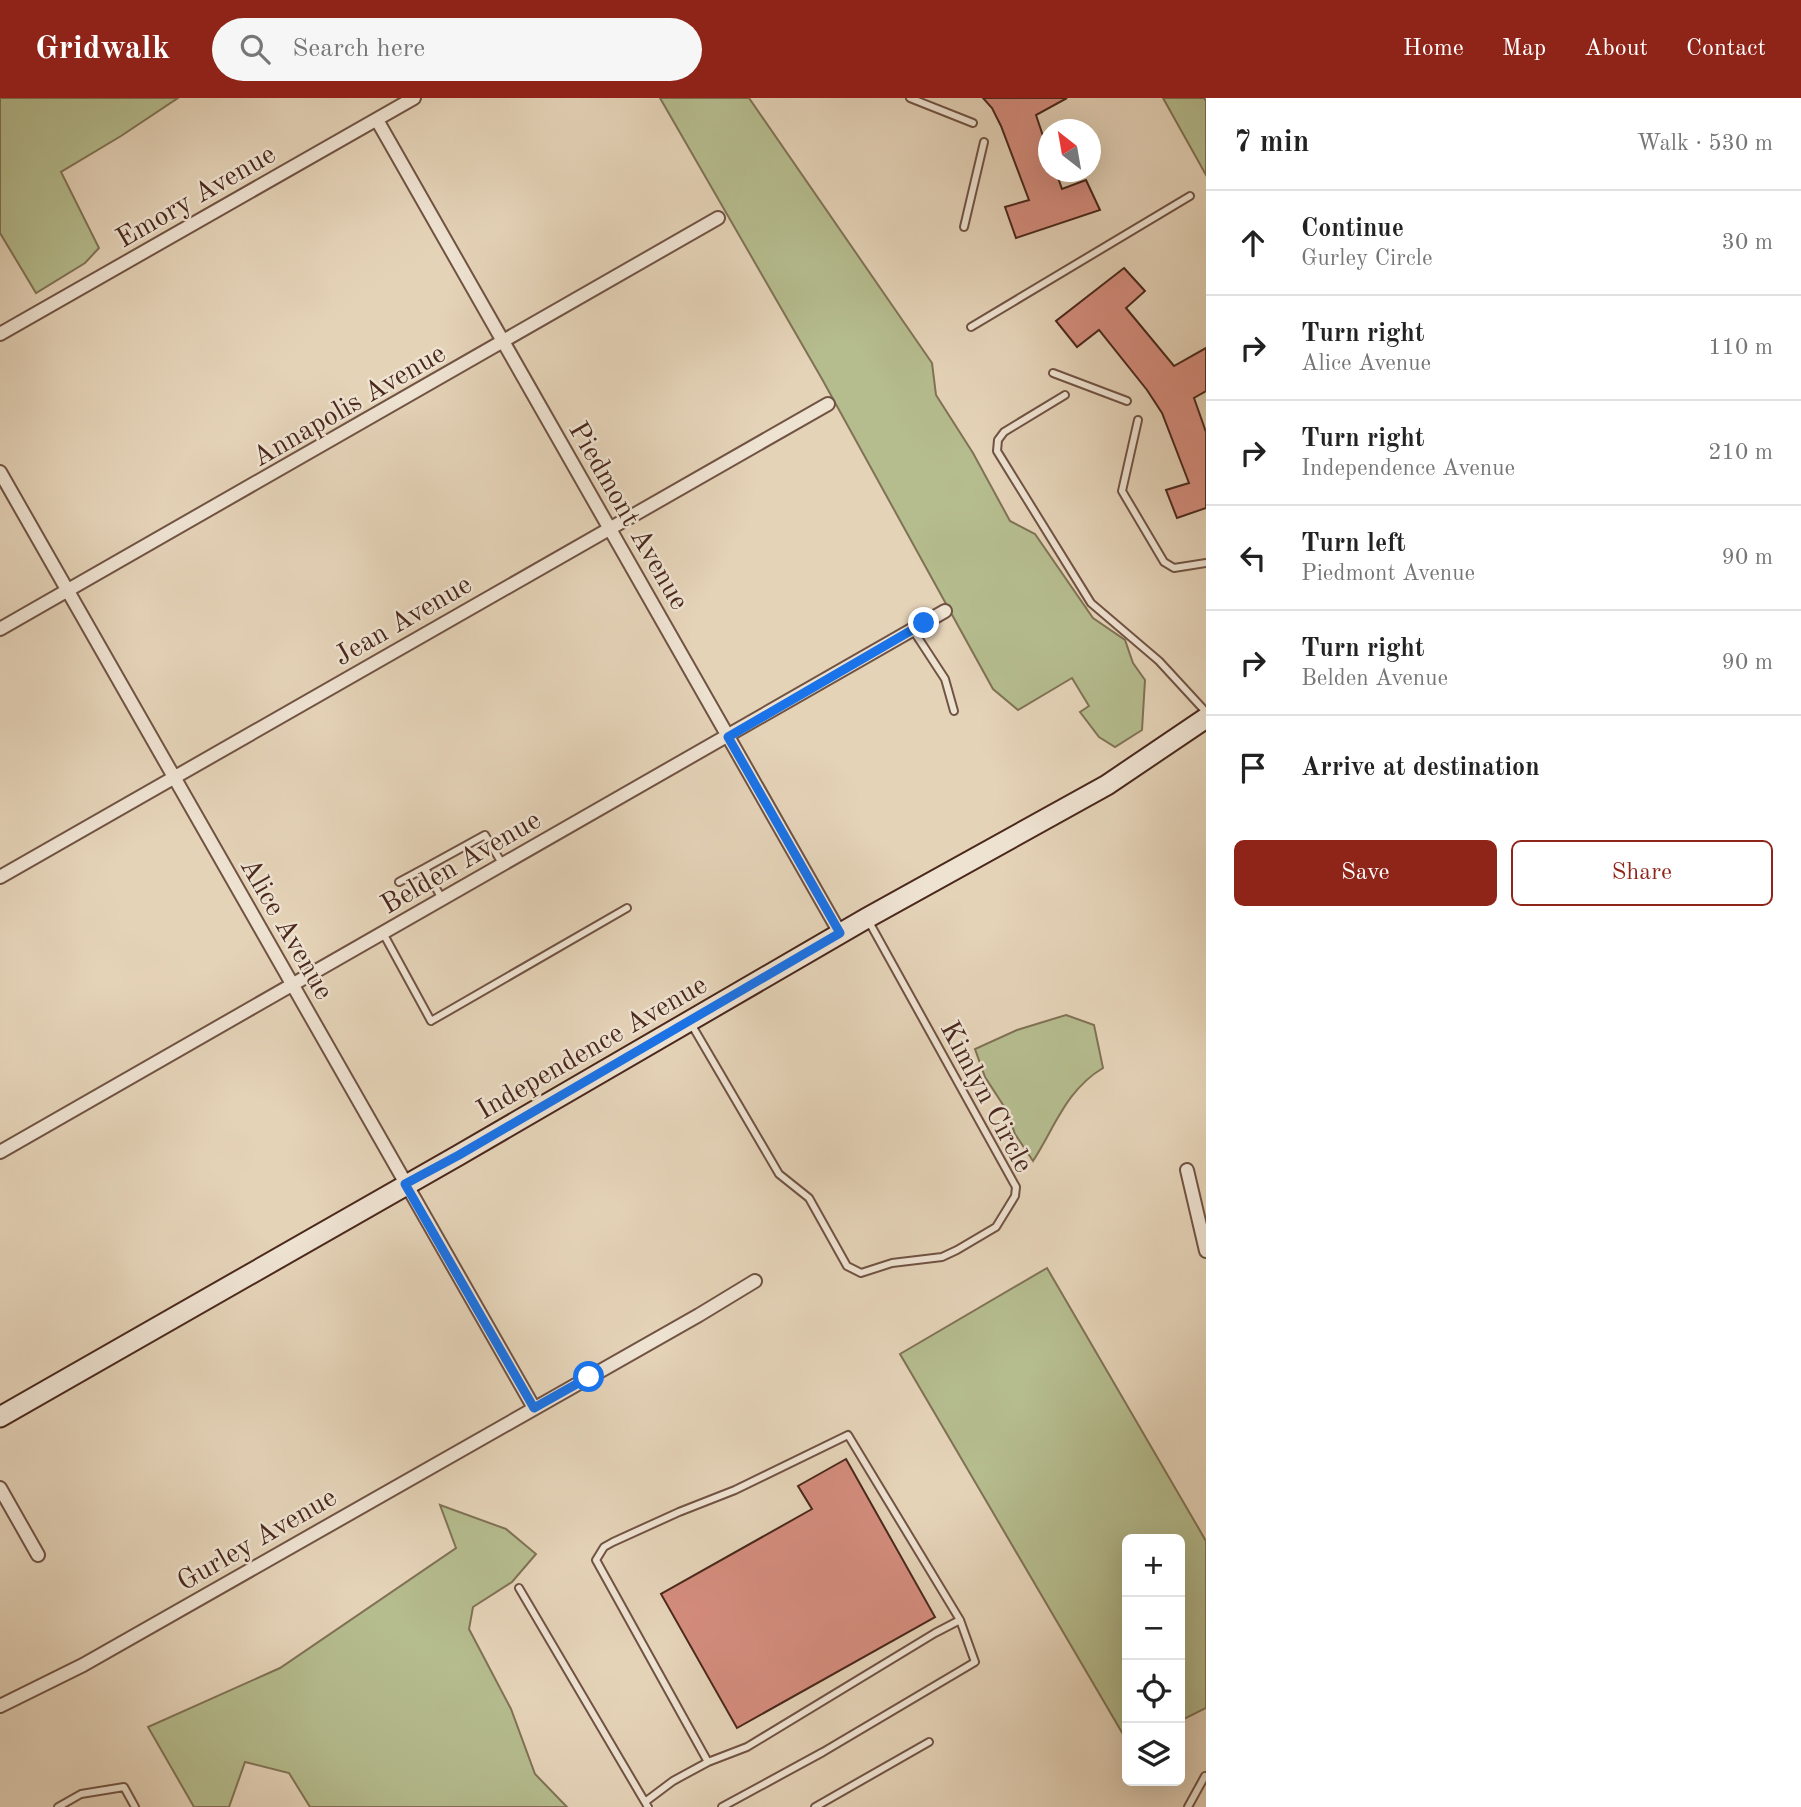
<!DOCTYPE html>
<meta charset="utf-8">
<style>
body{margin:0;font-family:"Old Standard TT",serif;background:#f6f6f6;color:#222}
.controls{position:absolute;right:21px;bottom:21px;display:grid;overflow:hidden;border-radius:10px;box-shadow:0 7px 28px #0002}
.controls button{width:63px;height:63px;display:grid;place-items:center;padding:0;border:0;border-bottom:2px solid #e0e0e0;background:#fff;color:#222;font:35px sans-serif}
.compass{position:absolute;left:1038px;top:21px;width:63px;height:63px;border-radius:50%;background:#fff;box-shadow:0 7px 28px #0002;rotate:329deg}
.stop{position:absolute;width:21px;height:21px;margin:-16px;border:5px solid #1a73e8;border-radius:50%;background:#fff}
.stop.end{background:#1a73e8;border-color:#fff;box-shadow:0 2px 7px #0008}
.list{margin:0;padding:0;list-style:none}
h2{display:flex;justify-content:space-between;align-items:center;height:91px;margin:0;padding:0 28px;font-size:30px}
h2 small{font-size:23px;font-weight:400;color:#767676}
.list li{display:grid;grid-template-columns:46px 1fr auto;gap:21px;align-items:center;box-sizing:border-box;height:105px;padding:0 28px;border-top:2px solid #e0e0e0}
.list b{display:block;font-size:26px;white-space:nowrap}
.list p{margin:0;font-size:23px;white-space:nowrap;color:#767676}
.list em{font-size:23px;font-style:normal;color:#767676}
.actions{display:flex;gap:14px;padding:21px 28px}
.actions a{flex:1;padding:16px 0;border:2px solid #8f2418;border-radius:10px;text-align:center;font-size:24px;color:#8f2418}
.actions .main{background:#8f2418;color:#fff}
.icon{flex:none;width:38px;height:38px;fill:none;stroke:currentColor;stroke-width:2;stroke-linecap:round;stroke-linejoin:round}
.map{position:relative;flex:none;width:1206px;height:1709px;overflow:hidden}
header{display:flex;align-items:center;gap:42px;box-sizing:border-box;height:98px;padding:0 35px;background:#8f2418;color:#fff}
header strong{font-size:33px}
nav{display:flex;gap:38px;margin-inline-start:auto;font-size:24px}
.search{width:490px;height:63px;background:#f6f6f6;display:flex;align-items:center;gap:18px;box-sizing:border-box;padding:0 24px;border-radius:38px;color:#767676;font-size:26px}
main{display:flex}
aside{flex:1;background:#fff}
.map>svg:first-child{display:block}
.green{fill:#b5bc8e;stroke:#807255;stroke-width:2}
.building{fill:#d58d7e;stroke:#4a281c;stroke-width:2}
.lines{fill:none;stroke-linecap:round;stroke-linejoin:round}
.lane-casing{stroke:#715343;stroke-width:10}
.street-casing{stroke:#715343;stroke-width:16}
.secondary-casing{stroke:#4a281c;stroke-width:23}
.lane{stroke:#eee2d1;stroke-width:6}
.street{stroke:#eee2d1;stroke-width:12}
.secondary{stroke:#eee2d1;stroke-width:19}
.route{stroke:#1a73e8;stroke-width:9}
.labels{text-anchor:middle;stroke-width:5;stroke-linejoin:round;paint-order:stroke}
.street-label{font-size:28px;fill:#4a281c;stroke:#eee2d1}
</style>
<header>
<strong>Gridwalk</strong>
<div class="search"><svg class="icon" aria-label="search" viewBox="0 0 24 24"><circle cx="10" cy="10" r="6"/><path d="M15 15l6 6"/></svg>Search here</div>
<nav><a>Home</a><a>Map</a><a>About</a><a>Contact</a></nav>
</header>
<main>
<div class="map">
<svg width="1206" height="1709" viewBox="0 0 1206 1709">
<rect width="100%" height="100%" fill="#e5d3b8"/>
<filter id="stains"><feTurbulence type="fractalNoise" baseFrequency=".00286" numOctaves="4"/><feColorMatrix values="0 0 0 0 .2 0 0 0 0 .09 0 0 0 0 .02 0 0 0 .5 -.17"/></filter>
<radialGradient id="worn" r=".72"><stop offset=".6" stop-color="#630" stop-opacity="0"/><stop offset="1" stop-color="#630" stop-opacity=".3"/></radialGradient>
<path class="green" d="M0,0H178L121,38L61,74L99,150L85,165L36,195L0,135Z
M660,0H749L932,265L936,297L973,355L1010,423L1035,436L1093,520L1125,542L1133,565L1145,582L1142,632L1115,649L1099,639L1080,614L1089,608L1072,580L1018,612L993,591L822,281Z
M1163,0H1204L1206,3V77Z
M1066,917L1094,927L1103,970C1066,992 1055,1029 1033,1063L1015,1036L1007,1013L985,979L975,951L1017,932Z
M1047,1170L1206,1443V1610L1180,1623V1441H1127V1643L900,1256Z
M440,1407L506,1431L536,1456L512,1484L473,1509L469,1531L511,1611L535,1676L567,1709H310L289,1675L245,1664L229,1709H194L148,1629L280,1570L456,1450Z"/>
<path class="building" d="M983,0H1067L1036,17L1048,53V74H1056L1062,91L1086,82L1100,112L1016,140L1005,109L1029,102L1001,28L992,10Z
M1124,170L1145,193L1126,210L1174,268L1206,250V293L1194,300L1206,334V410L1177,420L1166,392L1189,385L1162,315L1147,292L1099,232L1077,249L1056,223Z
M846,1361L935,1519L737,1630L661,1496L812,1411L798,1388Z"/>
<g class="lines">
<g class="lane-casing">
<path id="lane" d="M910,0L973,25
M964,129L984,44
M971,229L1190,98
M1053,275L1127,303
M1065,297L1004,334L998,342L997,353L1091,505L1159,563L1206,614
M1138,322L1122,393L1164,464L1174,470L1206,465
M913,532L945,581L954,613
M399,784L425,770
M442,801L425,770L485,737L503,767
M383,835L431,923L627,810
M690,924L779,1076L809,1100L847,1168L861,1175L892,1165L942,1159L957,1152L996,1129L1015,1098L1016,1089L868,822
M519,1490L645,1704
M58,1709L81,1696L124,1689L135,1709
M648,1709L645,1704L673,1683L708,1664L747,1649L935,1535L960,1522L848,1337L735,1392L679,1414L613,1444L604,1449L596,1462L708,1664
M722,1709L823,1654L975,1564L960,1522
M815,1709L929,1644
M1188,1709L1205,1678"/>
</g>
<g class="street-casing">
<path id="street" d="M377,22L840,835
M0,236L414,0
M0,374L534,1310
M0,531L718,120
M0,779L828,306
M0,1054L945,513
M1187,1072L1206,1153
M0,1390L38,1457
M0,1608L83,1567L699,1217L755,1183"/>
</g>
<g class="secondary-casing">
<path id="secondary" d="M0,1319L459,1057L867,820L1107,687L1206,620"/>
</g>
<use href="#lane" class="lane"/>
<use href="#street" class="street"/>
<use href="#secondary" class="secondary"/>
</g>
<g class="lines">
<path class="route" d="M589,1279L534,1310L405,1086L459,1057L840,835L728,639L924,525"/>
</g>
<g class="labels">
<g class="street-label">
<text transform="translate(195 97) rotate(-30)" y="10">Emory Avenue</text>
<text transform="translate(348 306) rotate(-30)" y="10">Annapolis Avenue</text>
<text transform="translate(630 417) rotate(60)" y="10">Piedmont Avenue</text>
<text transform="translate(402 521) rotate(-30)" y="10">Jean Avenue</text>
<text transform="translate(460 763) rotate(-30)" y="10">Belden Avenue</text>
<text transform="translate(288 830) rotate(60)" y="10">Alice Avenue</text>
<text transform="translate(591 948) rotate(-30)" y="10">Independence Avenue</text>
<text transform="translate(988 998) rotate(62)" y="10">Kimlyn Circle</text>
<text transform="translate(256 1440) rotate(-30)" y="10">Gurley Avenue</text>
</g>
</g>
<rect width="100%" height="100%" filter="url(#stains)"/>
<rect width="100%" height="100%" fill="url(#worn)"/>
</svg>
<div class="controls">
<button>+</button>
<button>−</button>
<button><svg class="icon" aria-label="locate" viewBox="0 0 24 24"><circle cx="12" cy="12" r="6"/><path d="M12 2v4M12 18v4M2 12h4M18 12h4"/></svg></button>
<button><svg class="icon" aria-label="layers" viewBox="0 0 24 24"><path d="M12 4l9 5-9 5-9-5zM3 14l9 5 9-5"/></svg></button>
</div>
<svg class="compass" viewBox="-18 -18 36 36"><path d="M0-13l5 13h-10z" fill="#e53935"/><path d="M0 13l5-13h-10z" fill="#767676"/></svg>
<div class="stop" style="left:589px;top:1279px"></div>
<div class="stop end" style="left:924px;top:525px"></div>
</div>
<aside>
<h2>7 min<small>Walk · 530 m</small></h2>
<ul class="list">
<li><svg class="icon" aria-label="ahead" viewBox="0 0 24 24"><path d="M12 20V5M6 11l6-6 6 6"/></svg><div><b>Continue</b><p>Gurley Circle</p></div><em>30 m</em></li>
<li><svg class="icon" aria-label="right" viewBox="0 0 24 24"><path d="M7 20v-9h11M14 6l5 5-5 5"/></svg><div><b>Turn right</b><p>Alice Avenue</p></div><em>110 m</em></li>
<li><svg class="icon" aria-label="right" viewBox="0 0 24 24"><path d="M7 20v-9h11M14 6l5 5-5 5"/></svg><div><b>Turn right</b><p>Independence Avenue</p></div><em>210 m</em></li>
<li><svg class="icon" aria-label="left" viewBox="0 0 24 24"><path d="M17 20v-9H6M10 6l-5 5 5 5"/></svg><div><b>Turn left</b><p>Piedmont Avenue</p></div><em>90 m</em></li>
<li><svg class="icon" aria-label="right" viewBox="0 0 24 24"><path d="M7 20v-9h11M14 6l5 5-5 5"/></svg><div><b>Turn right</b><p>Belden Avenue</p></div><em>90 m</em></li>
<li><svg class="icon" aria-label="arrive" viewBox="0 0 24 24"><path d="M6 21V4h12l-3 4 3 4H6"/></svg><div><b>Arrive at destination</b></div></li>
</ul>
<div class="actions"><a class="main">Save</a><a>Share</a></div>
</aside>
</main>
